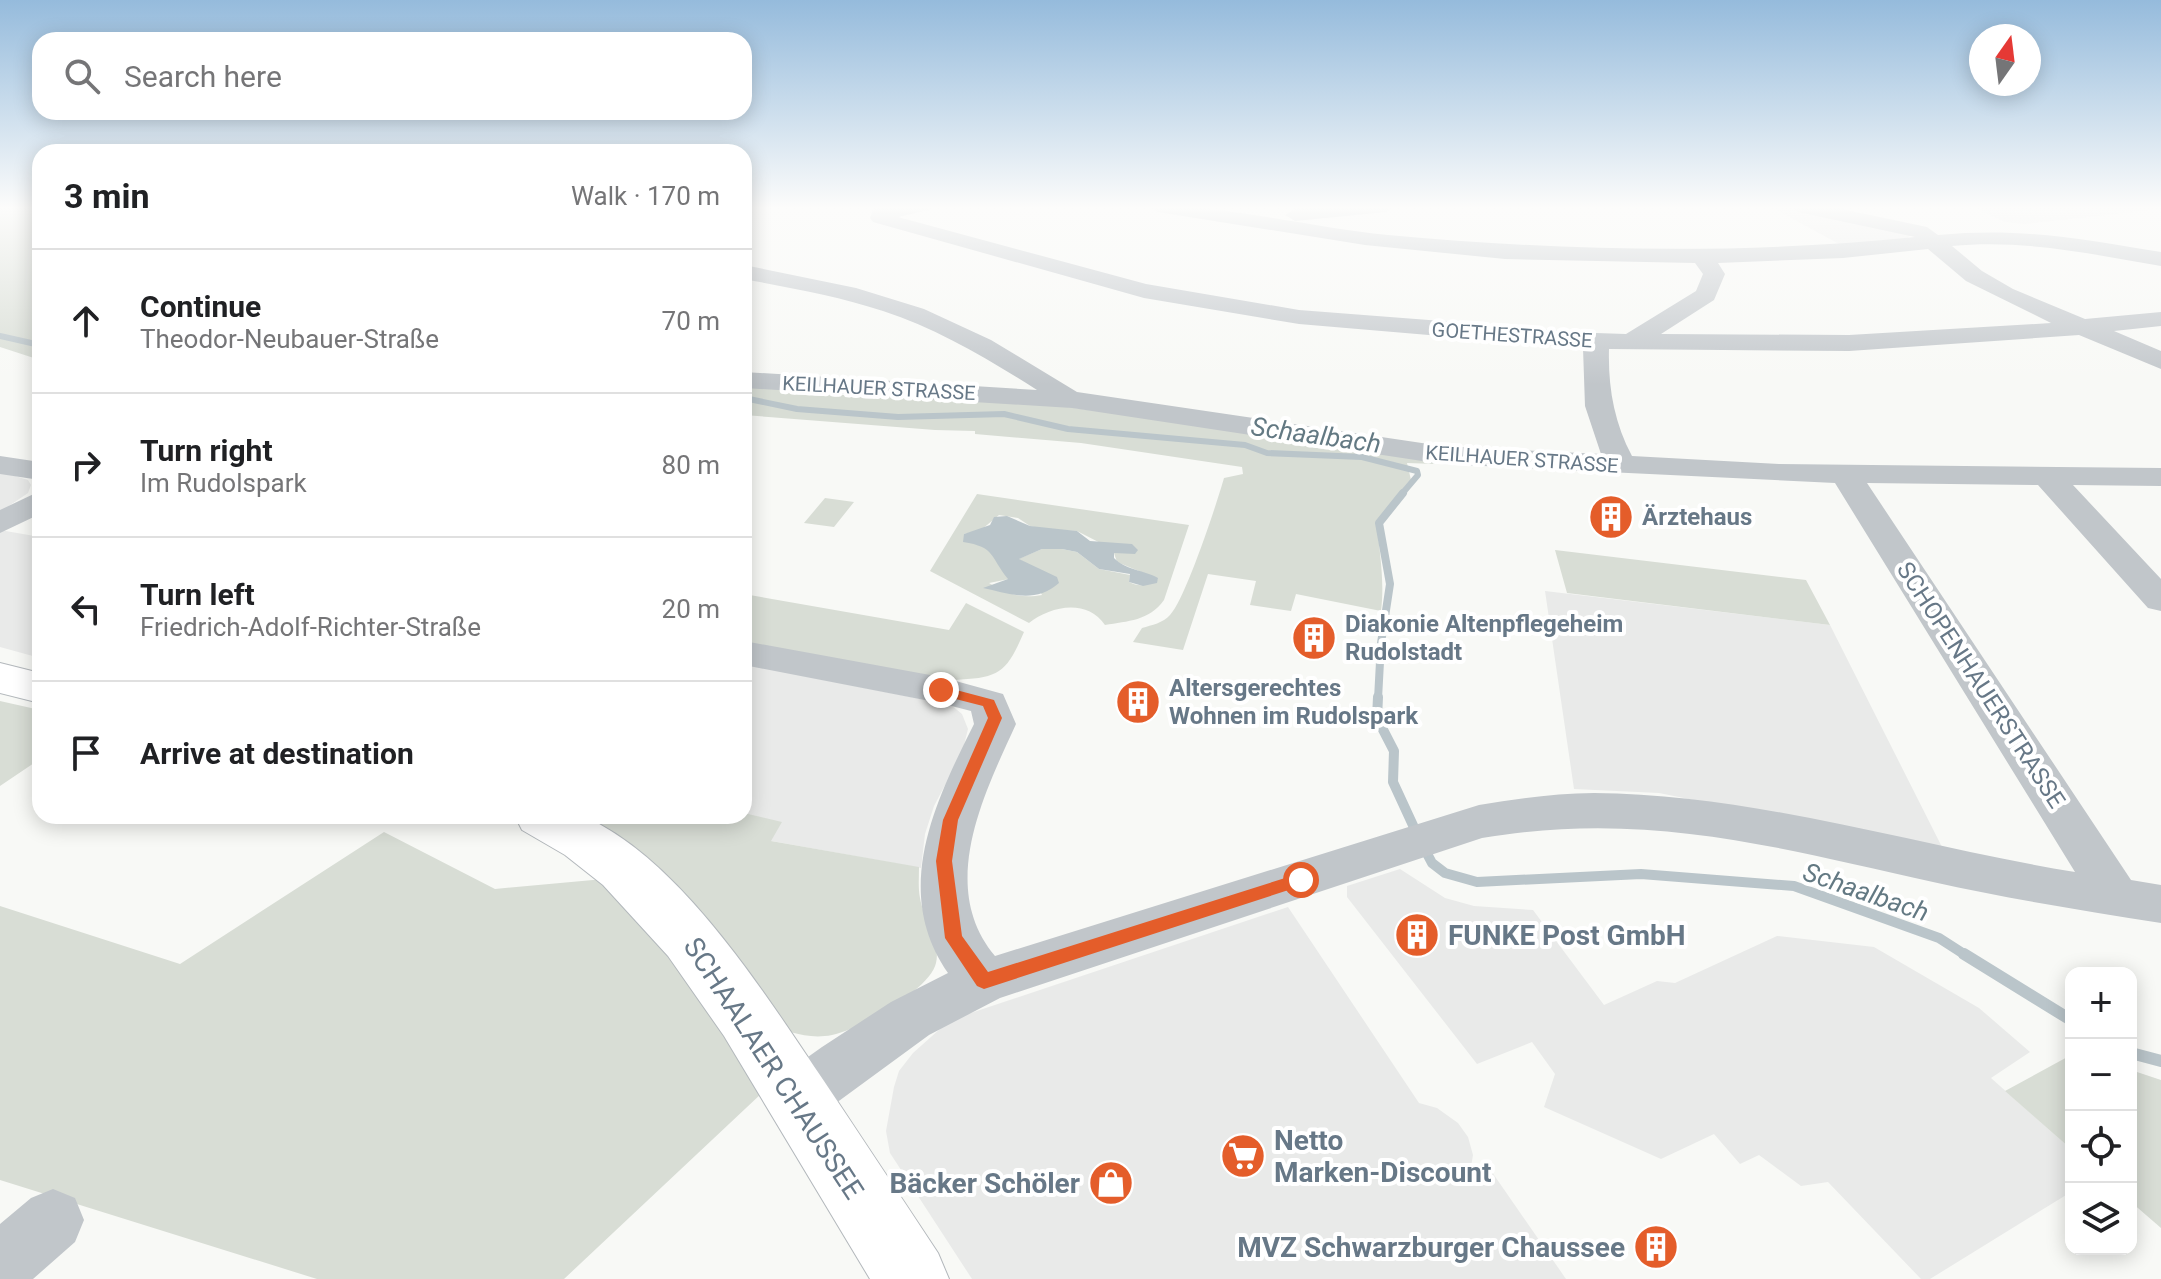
<!DOCTYPE html>
<meta charset="utf-8">
<style>
body{margin:0;font-family:Roboto,sans-serif;background:#f2f2f2;color:#202124}
.controls{position:absolute;right:24px;bottom:24px;display:grid;overflow:hidden;border-radius:16px;box-shadow:0 4px 20px #0003}
.controls button{width:72px;height:72px;display:grid;place-items:center;padding:0;border:0;border-bottom:2px solid #e0e0e0;background:#fff;color:#202124;font:40px sans-serif}
.compass{position:absolute;left:1969px;top:24px;width:72px;height:72px;border-radius:50%;background:#fff;box-shadow:0 4px 20px #0003;rotate:14deg}
.stop{position:absolute;width:24px;height:24px;margin:-18px;border:6px solid #e45d2a;border-radius:50%;background:#fff}
.stop.end{background:#e45d2a;border-color:#fff;box-shadow:0 2px 8px #0008}
.list{margin:0;padding:0;list-style:none}
h2{display:flex;justify-content:space-between;align-items:center;height:104px;margin:0;padding:0 32px;font-size:34px}
h2 small{font-size:26px;font-weight:400;color:#757577}
.list li{display:grid;grid-template-columns:52px 1fr auto;gap:24px;align-items:center;box-sizing:border-box;height:144px;padding:0 32px;border-top:2px solid #e0e0e0}
.list b{display:block;font-size:30px;white-space:nowrap}
.list p{margin:0;font-size:26px;white-space:nowrap;color:#757577}
.list em{font-size:26px;font-style:normal;color:#757577}
.icon{flex:none;width:44px;height:44px;fill:none;stroke:currentColor;stroke-width:2;stroke-linecap:round;stroke-linejoin:round}
.map{position:relative;flex:none;width:2161px;height:1279px;overflow:hidden}
.search{position:absolute;background:#fff;box-shadow:0 4px 20px #0003;left:32px;top:32px;width:720px;height:88px;display:flex;align-items:center;gap:20px;box-sizing:border-box;padding:0 28px;border-radius:24px;color:#757577;font-size:30px}
.panel{position:absolute;background:#fff;box-shadow:0 4px 20px #0003;left:32px;top:144px;width:720px;height:680px;border-radius:24px}
.map>svg:first-child{display:block}
.built{fill:#e9eae9}
.green{fill:#d8ddd5;fill-rule:evenodd}
.water{fill:#bac5ca}
.lines{fill:none;stroke-linecap:round;stroke-linejoin:round}
.stream-far3{stroke:#bac5ca;stroke-width:6}
.stream-far2{stroke:#bac5ca;stroke-width:8}
.stream-far1{stroke:#bac5ca;stroke-width:10}
.stream{stroke:#bac5ca;stroke-width:12}
.major-casing{stroke:#b3b8bc;stroke-width:2}
.minor{fill:#c1c6ca;fill-rule:evenodd}
.major{fill:#fff;fill-rule:evenodd}
.route{fill:#e45d2a}
.labels{text-anchor:middle;stroke-width:8;stroke-linejoin:round;paint-order:stroke}
.far-street-label{font-size:20px;fill:#677887;stroke:#fff}
.poi-label{font-size:24px;font-weight:bold;fill:#677887;stroke:#fff;text-anchor:start}
.street-label{font-size:24px;fill:#677887;stroke:#fff}
.water-label{font-size:26px;font-style:italic;fill:#637983;stroke:#fff}
.near-poi-label{font-size:28px;font-weight:bold;fill:#677887;stroke:#fff;text-anchor:start}
.near-street-label{font-size:28px;fill:#677887;stroke:#fff}
</style>
<div class="map">
<svg width="2161" height="1279" viewBox="0 0 2161 1279">
<rect width="100%" height="100%" fill="#f8f9f6"/>
<path class="built" d="M1769,206H1786L1905,232L1910,236L1905,240L1841,245Z
M1980,206H2161V209L2025,224L2005,222L1983,212Z
M0,471L28,480L31,485L28,493L0,512Z
M0,530L40,537V658L0,647Z
M1545,591L1830,625L1944,851L1659,793L1574,789Z
M744,664L951,705L962,714L968,729L962,753L934,806L925,834L921,868L634,816H744Z
M1400,869L1445,898L1474,906L1533,910L1604,1005L1657,981L1675,983L1777,936L1874,947L1979,1008L2030,1052L1991,1078L2071,1149V1192L1930,1279H1921L1828,1182L1801,1186L1759,1155L1740,1164L1714,1134L1661,1159L1544,1107L1555,1074L1532,1042L1477,1064L1347,897V886Z
M1288,907L1419,1103L1437,1108L1458,1123L1468,1137L1473,1155L1471,1167L1485,1162L1566,1279H972L890,1153L886,1131L894,1087L899,1071L913,1053L950,1020Z"/>
<path class="green" d="M0,206H40V360L0,347Z
M744,385L854,396L1017,400L1445,459L1436,464L1407,463L1411,480L1377,521C1379,552 1385,579 1381,611L1296,594L1291,611L1250,605L1256,581L1208,574L1183,650L1133,642L1142,628C1152,625 1163,623 1170,615C1185,600 1217,503 1224,478L1243,474L1242,467L1081,443L975,434V431L935,430L744,415Z
M977,494L1189,525L1164,600C1149,621 1128,621 1105,625C1087,598 1050,606 1029,623L930,571ZM999,515L1018,518L1030,526L1047,530L1077,531L1118,552L1114,553L1117,562L1158,579C1147,585 1141,588 1129,582L1130,575L1099,569L1077,552L1062,549H1042L1018,559L1024,562L1042,595C1022,599 1006,594 989,583L1009,579L992,552L964,534L981,530Z
M825,498L854,502L834,527L804,523Z
M1555,550L1806,580L1830,625L1567,593Z
M744,594L949,630L966,603L1024,632C1006,674 999,678 954,680L744,644Z
M0,701L40,710V759L0,786Z
M744,813L782,822L771,841L919,867C919,877 918,888 920,898C923,918 941,942 936,963C930,990 858,1030 832,1035C817,1038 805,1036 790,1032L573,816H744Z
M384,832L495,889L604,879L690,975L762,1093L564,1279H317L0,1180V906L180,964Z
M2071,1055V1149L2005,1091Z
M2131,1070L2161,1080V1228L2131,1202Z"/>
<path class="water" d="M1007,516L1030,526L1077,531L1090,541L1132,544L1138,550L1135,554L1114,553V558C1125,570 1144,570 1158,578L1157,583L1143,586L1129,582L1130,574L1099,569L1077,552L1062,549H1042L1019,559L1057,577L1059,583C1035,604 1011,594 983,588L1008,579C990,557 996,547 963,542L964,534L990,525L994,517Z"/>
<g class="lines">
<path class="stream-far3" d="M0,336L40,345
M744,398L797,409L898,417L1004,414L1068,429L1245,445L1267,453L1362,457L1417,471L1418,475L1401,495"/>
<path class="stream-far2" d="M1378,699L1381,643L1390,584L1379,523L1403,493"/>
<path class="stream-far1" d="M1378,697L1377,718L1394,751L1393,782L1417,834
M1423,846L1432,863L1445,873L1477,882L1641,874L1794,886L1939,938L1967,956"/>
<path class="stream" d="M1964,954L2071,1020
M2131,1053L2161,1061"/>
<g class="major-casing">
<path id="major" d="M0,663L40,673V703L0,693Z
M515,816C535,816 569,810 587,818C682,861 767,997 824,1081C862,1138 900,1195 938,1253L949,1279H870L724,1036L668,956L603,885L565,855L522,830Z"/>
</g>
<path class="minor" d="M890,206H932L929,210L898,217L1146,284L1299,310L1596,333L1626,334L1696,291L1703,274L1695,263L1505,259L1365,245L1158,212L1148,206C1229,205 1308,227 1388,235C1564,251 1739,255 1915,237L1798,212L1788,206H1827L1927,227L1938,235C2020,227 2081,239 2161,252V266C2091,254 2023,239 1952,246L1982,271L2013,289L2085,319L2161,312V326L2114,331L2161,351V369L2079,335L1849,351L1609,349C1608,387 1614,422 1632,456L1779,464L2161,468V486L2073,485L2161,579V611L2148,608L2038,485L1867,483L2131,880L2161,885V923C2085,911 2009,899 1933,882C1775,847 1646,810 1482,838L1000,998L929,1035L817,1117L797,1124L777,1117L769,1098L777,1079L822,1047L891,1002L948,973C891,891 935,802 974,724L971,711L940,703L744,665V641L941,677L1003,694L1016,724C984,794 937,887 995,956L1479,805C1517,799 1555,793 1594,793C1756,794 1916,846 2075,872L1835,483L1442,464L1072,408L744,388V372L1037,390C988,359 938,329 883,311C838,296 791,288 744,279V265L856,288L924,309L991,340L1077,392L1442,446L1601,454L1585,406L1583,348L1299,324L1144,298L873,222L870,218L873,210ZM1928,249L1966,281L2051,323L1849,335L1661,334L1714,300L1725,274L1718,263L1843,258Z
M1325,206H1396L1386,212L1295,221L1285,215L1295,209Z
M0,456L40,462V480L0,474Z
M40,491V514L0,533V510Z
M53,1189L75,1198L84,1220L75,1242L33,1279H0V1224L31,1198Z"/>
<use href="#major" class="major"/>
</g>
<linearGradient id="sky" x2="0" y2="1"><stop stop-color="#95bbdc"/><stop offset="0.54" stop-color="#fcfcfb"/><stop offset="1" stop-color="#fcfcfb" stop-opacity="0"/></linearGradient>
<rect width="2161" height="385" fill="url(#sky)"/>
<path class="route" d="M941,686L994,700L1002,718L958,820L952,861L962,936L988,972L1301,873L1307,875V884L984,989L977,986L945,938L936,861L943,820L988,718L983,706L936,694V687Z"/>
<defs>
<g id="building-disc" transform="scale(2.3)"><circle r="9.5" fill="#e45d2a" stroke="#fff"/><path d="M-4-6H4V6H1V3H-1V6H-4ZM-2.5-4.3h1.7v1.8h-1.7ZM.8-4.3h1.7v1.8H.8ZM-2.5-1h1.7V.8h-1.7ZM.8-1h1.7V.8H.8Z" fill="#fff"/></g>
<g id="supermarket-disc" transform="scale(2.3)"><circle r="9.5" fill="#e45d2a" stroke="#fff"/><path d="M-6-5.5h2.5l.6 2H6L4.5 2H-2.5L-4.4-4H-6ZM-1.5 3.2a1.3 1.3 0 1 0 .1 0ZM3 3.2a1.3 1.3 0 1 0 .1 0Z" fill="#fff"/></g>
<g id="shop-disc" transform="scale(2.3)"><circle r="9.5" fill="#e45d2a" stroke="#fff"/><path d="M-5-2.5h2.3a2.7 3.5 0 0 1 5.4 0H5L5.5 6h-11ZM-1.5-2.5h3a1.5 2.3 0 0 0-3 0Z" fill="#fff"/></g>
</defs>
<g fill-rule="evenodd">
<use href="#building-disc" x="1611" y="517"/>
<use href="#building-disc" x="1314" y="638"/>
<use href="#building-disc" x="1138" y="702"/>
<use href="#building-disc" x="1417" y="935"/>
<use href="#supermarket-disc" x="1243" y="1156"/>
<use href="#shop-disc" x="1111" y="1183"/>
<use href="#building-disc" x="1656" y="1247"/>
</g>
<g class="labels">
<g class="far-street-label">
<text transform="translate(1512 335) rotate(4)" y="7">GOETHESTRASSE</text>
<text transform="translate(879 388) rotate(3)" y="7">KEILHAUER STRASSE</text>
<text transform="translate(1522 459) rotate(4)" y="7">KEILHAUER STRASSE</text>
</g>
<g class="poi-label">
<text x="1642" y="525">Ärztehaus</text>
<text x="1345" y="632">Diakonie Altenpflegeheim<tspan x="1345" dy="28">Rudolstadt</tspan></text>
<text x="1169" y="696">Altersgerechtes<tspan x="1169" dy="28">Wohnen im Rudolspark</tspan></text>
</g>
<g class="street-label">
<text transform="translate(1981 685) rotate(57)" y="8">SCHOPENHAUERSTRASSE</text>
</g>
<g class="water-label">
<text transform="translate(1316 435) rotate(8)" y="9">Schaalbach</text>
<text transform="translate(1866 892) rotate(19)" y="9">Schaalbach</text>
</g>
<g class="near-poi-label">
<text x="1448" y="945">FUNKE Post GmbH</text>
<text x="1274" y="1150">Netto<tspan x="1274" dy="32">Marken-Discount</tspan></text>
<text x="1080" y="1193" text-anchor="end">Bäcker Schöler</text>
<text x="1625" y="1257" text-anchor="end">MVZ Schwarzburger Chaussee</text>
</g>
<g class="near-street-label">
<text transform="translate(774 1068) rotate(57)" y="10">SCHAALAER CHAUSSEE</text>
</g>
</g>
</svg>
<div class="controls">
<button>+</button>
<button>−</button>
<button><svg class="icon" aria-label="locate" viewBox="0 0 24 24"><circle cx="12" cy="12" r="6"/><path d="M12 2v4M12 18v4M2 12h4M18 12h4"/></svg></button>
<button><svg class="icon" aria-label="layers" viewBox="0 0 24 24"><path d="M12 4l9 5-9 5-9-5zM3 14l9 5 9-5"/></svg></button>
</div>
<svg class="compass" viewBox="-18 -18 36 36"><path d="M0-13l5 13h-10z" fill="#e53935"/><path d="M0 13l5-13h-10z" fill="#757577"/></svg>
<div class="stop" style="left:1301px;top:880px"></div>
<div class="stop end" style="left:941px;top:690px"></div>
<div class="search"><svg class="icon" aria-label="search" viewBox="0 0 24 24"><circle cx="10" cy="10" r="6"/><path d="M15 15l6 6"/></svg>Search here</div>
<section class="panel">
<h2>3 min<small>Walk · 170 m</small></h2>
<ul class="list">
<li><svg class="icon" aria-label="ahead" viewBox="0 0 24 24"><path d="M12 20V5M6 11l6-6 6 6"/></svg><div><b>Continue</b><p>Theodor-Neubauer-Straße</p></div><em>70 m</em></li>
<li><svg class="icon" aria-label="right" viewBox="0 0 24 24"><path d="M7 20v-9h11M14 6l5 5-5 5"/></svg><div><b>Turn right</b><p>Im Rudolspark</p></div><em>80 m</em></li>
<li><svg class="icon" aria-label="left" viewBox="0 0 24 24"><path d="M17 20v-9H6M10 6l-5 5 5 5"/></svg><div><b>Turn left</b><p>Friedrich-Adolf-Richter-Straße</p></div><em>20 m</em></li>
<li><svg class="icon" aria-label="arrive" viewBox="0 0 24 24"><path d="M6 21V4h12l-3 4 3 4H6"/></svg><div><b>Arrive at destination</b></div></li>
</ul>
</section>
</div>
